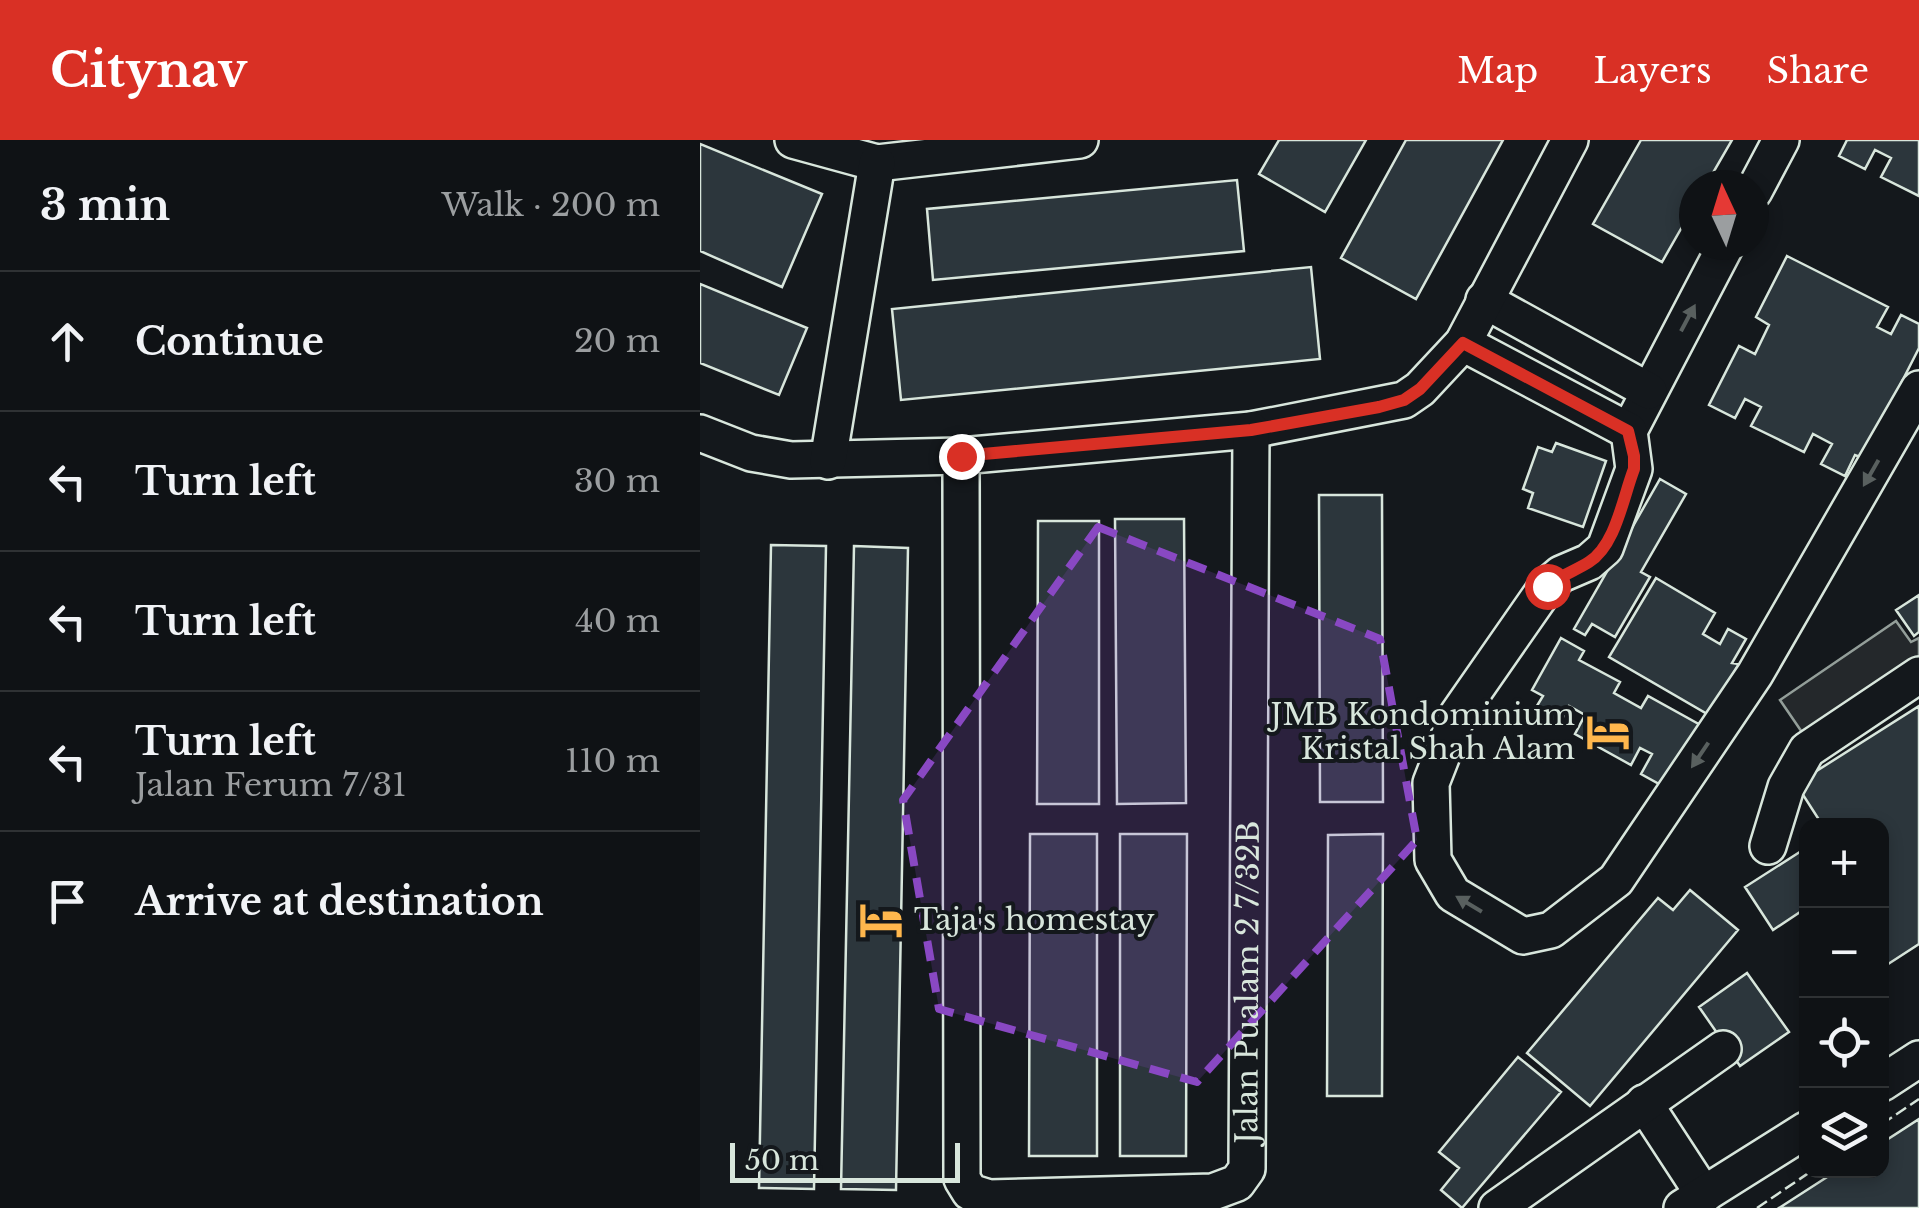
<!DOCTYPE html>
<meta charset="utf-8">
<style>
body{margin:0;font-family:"Libre Baskerville",serif;background:#181b1e;color:#f1f3f6}
.controls{position:absolute;right:30px;bottom:30px;display:grid;overflow:hidden;border-radius:20px;box-shadow:0 5px 15px #0003}
.controls button{width:90px;height:90px;display:grid;place-items:center;padding:0;border:0;border-bottom:2px solid #2f3234;background:#0f1215;color:#f1f3f6;font:50px sans-serif}
.compass{position:absolute;left:979px;top:30px;width:90px;height:90px;border-radius:50%;background:#0f1215;box-shadow:0 5px 15px #0003;rotate:356deg}
.scale{position:absolute;left:30px;bottom:25px;width:230px;box-sizing:border-box;padding-left:10px;border:5px solid #d8e6dc;border-top:0;font-size:28px;line-height:35px;white-space:nowrap;color:#d8e6dc;-webkit-text-stroke:8px #14181c;paint-order:stroke}
.stop{position:absolute;width:30px;height:30px;margin:-22px;border:8px solid #d93025;border-radius:50%;background:#fff}
.stop.end{background:#d93025;border-color:#fff;box-shadow:0 2px 10px #0008}
.list{margin:0;padding:0;list-style:none}
h2{display:flex;justify-content:space-between;align-items:center;height:130px;margin:0;padding:0 40px;font-size:42px}
h2 small{font-size:32px;font-weight:400;color:#9b9ea0}
.list li{display:grid;grid-template-columns:65px 1fr auto;gap:30px;align-items:center;box-sizing:border-box;height:140px;padding:0 40px;border-top:2px solid #2f3234}
.list b{display:block;font-size:38px;white-space:nowrap}
.list p{margin:0;font-size:32px;white-space:nowrap;color:#9b9ea0}
.list em{font-size:32px;font-style:normal;color:#9b9ea0}
.icon{flex:none;width:55px;height:55px;fill:none;stroke:currentColor;stroke-width:2;stroke-linecap:round;stroke-linejoin:round}
.map{position:relative;flex:none;width:1219px;height:1068px;overflow:hidden}
header{display:flex;align-items:center;gap:60px;box-sizing:border-box;height:140px;padding:0 50px;background:#d93025;color:#fff}
header strong{font-size:48px}
nav{display:flex;gap:55px;margin-inline-start:auto;font-size:35px}
main{display:flex}
aside{flex:1;background:#0f1215}
.map>svg:first-child{display:block}
.parking{fill:#24282b;stroke:#939e99;stroke-width:2.5}
.building{fill:#2c363c;stroke:#d8e6dc;stroke-width:2.5}
.lines{fill:none;stroke-linecap:round;stroke-linejoin:round}
.minor-casing{stroke:#d8e6dc;stroke-width:40}
.minor{stroke:#14181c;stroke-width:35}
.fence{stroke:#d8e6dc;stroke-width:2.5;stroke-dasharray:12 5;stroke-linecap:butt}
.oneway{fill:#59605f}
.route{stroke:#d93025;stroke-width:12}
.marked{fill:#8948c3;fill-opacity:0.2;stroke:#8948c3;stroke-width:8;stroke-dasharray:20 12;stroke-linejoin:round}
.labels{text-anchor:middle;stroke-width:8;stroke-linejoin:round;paint-order:stroke}
.poi-label{font-size:30px;fill:#d8e6dc;stroke:#14181c;text-anchor:end}
.street-label{font-size:30px;fill:#d8e6dc;stroke:#14181c}
</style>
<header>
<strong>Citynav</strong>
<nav><a>Map</a><a>Layers</a><a>Share</a></nav>
</header>
<main>
<aside>
<h2>3 min<small>Walk · 200 m</small></h2>
<ul class="list">
<li><svg class="icon" aria-label="ahead" viewBox="0 0 24 24"><path d="M12 20V5M6 11l6-6 6 6"/></svg><div><b>Continue</b></div><em>20 m</em></li>
<li><svg class="icon" aria-label="left" viewBox="0 0 24 24"><path d="M17 20v-9H6M10 6l-5 5 5 5"/></svg><div><b>Turn left</b></div><em>30 m</em></li>
<li><svg class="icon" aria-label="left" viewBox="0 0 24 24"><path d="M17 20v-9H6M10 6l-5 5 5 5"/></svg><div><b>Turn left</b></div><em>40 m</em></li>
<li><svg class="icon" aria-label="left" viewBox="0 0 24 24"><path d="M17 20v-9H6M10 6l-5 5 5 5"/></svg><div><b>Turn left</b><p>Jalan Ferum 7/31</p></div><em>110 m</em></li>
<li><svg class="icon" aria-label="arrive" viewBox="0 0 24 24"><path d="M6 21V4h12l-3 4 3 4H6"/></svg><div><b>Arrive at destination</b></div></li>
</ul>
</aside>
<div class="map">
<svg width="1219" height="1068" viewBox="0 0 1219 1068">
<rect width="100%" height="100%" fill="#14181c"/>
<path class="parking" d="M1196,481L1211,502L1219,498V553L1121,620L1080,560Z"/>
<path class="building" d="M579,0H666L625,72L559,34Z
M706,0H803L716,159L641,118Z
M941,0H1032L1006,45H994V66L962,122L893,84Z
M1147,0H1219V56L1181,37L1191,18L1175,10L1165,29L1139,16Z
M0,4L122,54L82,147L0,111Z
M537,40L544,111L233,140L227,69Z
M1087,116L1188,167L1177,187L1191,194L1201,175L1219,184V208L1163,318L1155,315L1145,336L1121,324L1132,304L1113,294L1104,312L1051,286L1061,267L1045,259L1035,278L1009,265L1039,206L1055,214L1069,185L1056,177Z
M611,127L620,219L201,260L192,169Z
M0,144L107,188L79,255L0,223Z
M856,303L906,321L883,387L828,368L833,353L823,349L838,307L852,312Z
M960,339L986,354L941,432L950,437L915,497L892,484L885,495L874,489Z
M619,355H682L683,662H620Z
M415,379H484L486,663L417,664Z
M338,381H399V664H337Z
M71,405L126,406L114,1049L59,1048Z
M154,406L208,408L196,1050L141,1049Z
M956,438L1015,473L1003,494L1020,504L1028,489L1046,499L1032,523L1039,524L1009,575L909,517Z
M1219,455V492L1214,496L1196,470Z
M861,498L884,511L879,520L920,542L914,553L941,568L948,556L1004,587L970,650L941,634L952,614L940,608L931,625L875,594L885,575L869,566L858,587L832,574L843,556L832,550Z
M1219,566V804L1182,828V686H1123L1096,644Z
M330,694H397V1016H329Z
M420,694H487L486,1016H420Z
M683,694L682,956H627L628,695Z
M1106,708V768L1073,790L1045,747Z
M990,750L1038,790L890,966L827,913L958,758L973,770Z
M1047,833L1089,892L1040,926L999,867Z
M818,917L861,952L762,1068L741,1050L759,1028L739,1012Z
M1219,979V1068H1079L1138,1030H1182V1003Z"/>
<g class="lines">
<g class="minor-casing">
<g id="minor">
<path d="M93,0L177,23L380,0"/>
<path d="M1054,51L1081,0"/>
<path d="M1026,105L929,291L934,329L905,408L889,422L861,434L847,446L758,574L731,643L733,720L753,754L823,796L851,790L916,740L1055,534L1219,249"/>
<path d="M784,160L949,251"/>
<path d="M763,203L929,291"/>
<path d="M0,293L51,313L91,320L261,316L551,290L704,260L720,249L763,203L870,0"/>
<path id="s1" d="M261,316L262,1039L270,1052L289,1058L513,1052L537,1043L547,1029L551,290"/>
<path d="M128,321L177,23"/>
<path d="M1068,706L1086,647L1107,610L1219,535"/>
<path d="M1182,943L1219,919"/>
<path d="M944,963L1004,1055"/>
<path d="M797,1068L1023,909"/>
<path d="M982,1068L1106,990"/>
</g>
</g>
<use href="#minor" class="minor"/>
<path class="fence" d="M1182,984L1219,959
M1057,1068L1113,1030"/>
</g>
<defs><path id="oneway-solid" d="M-6-.8H1V-3.2L6.5 0L1 3.2V.8H-6Z" transform="scale(2.5)"/></defs>
<g class="oneway">
<use href="#oneway-solid" transform="translate(988 178) rotate(-62)"/>
<use href="#oneway-solid" transform="translate(1171 333) rotate(120)"/>
<use href="#oneway-solid" transform="translate(1000 615) rotate(124)"/>
<use href="#oneway-solid" transform="translate(769 764) rotate(-149)"/>
</g>
<g class="lines">
<path class="route" d="M261,316L551,290L679,267L704,260L720,249L763,203L928,291L934,316V329C923,357 916,405 889,422C875,431 861,435 847,446"/>
</g>
<path class="marked" d="M398,387L680,499L717,700L497,942L239,869L203,660Z"/>
<defs>
<g id="hotel-bare" transform="scale(3.45)"><path d="M-6-4.5h1.5V1H6V5H4.5V3h-9V5H-6ZM-4 0a1.8 1.8 0 1 1 3.6 0ZM.5 0V-2.5h3Q6-2.5 6 0Z" fill="#ffb74d" stroke="#14181c" stroke-width="2.5" paint-order="stroke"/></g>
</defs>
<g fill-rule="evenodd">
<use href="#hotel-bare" x="908" y="592"/>
<use href="#hotel-bare" x="181" y="780"/>
</g>
<g class="labels">
<g class="poi-label">
<text x="875" y="585">JMB Kondominium<tspan x="875" dy="34">Kristal Shah Alam</tspan></text>
<text x="214" y="790" text-anchor="start">Taja's homestay</text>
</g>
<g class="street-label">
<text dy="10" stroke="none"><textPath href="#s1" startOffset="1212">Jalan Pualam 2 7/32B</textPath></text>
</g>
</g>
</svg>
<div class="controls">
<button>+</button>
<button>−</button>
<button><svg class="icon" aria-label="locate" viewBox="0 0 24 24"><circle cx="12" cy="12" r="6"/><path d="M12 2v4M12 18v4M2 12h4M18 12h4"/></svg></button>
<button><svg class="icon" aria-label="layers" viewBox="0 0 24 24"><path d="M12 4l9 5-9 5-9-5zM3 14l9 5 9-5"/></svg></button>
</div>
<svg class="compass" viewBox="-18 -18 36 36"><path d="M0-13l5 13h-10z" fill="#e53935"/><path d="M0 13l5-13h-10z" fill="#9b9ea0"/></svg>
<div class="scale">50 m</div>
<div class="stop" style="left:847px;top:446px"></div>
<div class="stop end" style="left:261px;top:316px"></div>
</div>
</main>
